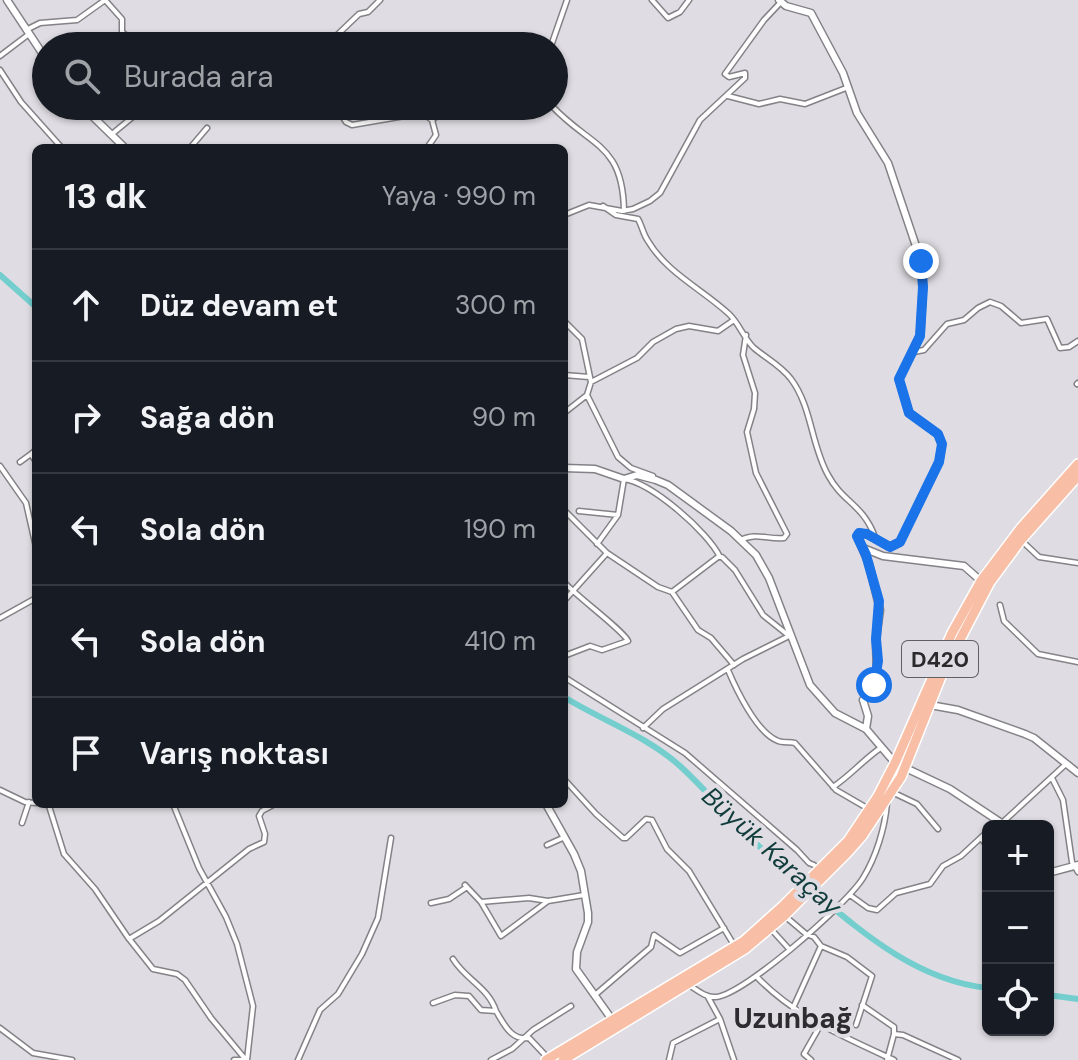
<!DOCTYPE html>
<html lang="tr">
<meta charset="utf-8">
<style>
body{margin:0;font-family:"DM Sans",sans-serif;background:#242831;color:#f1f3f6}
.controls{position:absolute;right:24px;bottom:24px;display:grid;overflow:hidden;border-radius:12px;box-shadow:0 2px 6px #0004}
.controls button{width:72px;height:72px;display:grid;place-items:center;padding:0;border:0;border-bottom:2px solid #363941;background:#171b24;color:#f1f3f6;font:40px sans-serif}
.stop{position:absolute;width:24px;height:24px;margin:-18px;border:6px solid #1a73e8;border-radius:50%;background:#fff}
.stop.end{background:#1a73e8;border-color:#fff;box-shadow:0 2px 8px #0008}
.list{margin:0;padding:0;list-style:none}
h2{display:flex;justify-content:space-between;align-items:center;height:104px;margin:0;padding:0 32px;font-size:34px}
h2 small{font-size:26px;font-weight:400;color:#9ea1a6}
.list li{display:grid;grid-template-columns:52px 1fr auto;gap:24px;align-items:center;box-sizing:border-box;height:112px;padding:0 32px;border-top:2px solid #363941}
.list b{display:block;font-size:30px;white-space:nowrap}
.list em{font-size:26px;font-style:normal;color:#9ea1a6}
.icon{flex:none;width:44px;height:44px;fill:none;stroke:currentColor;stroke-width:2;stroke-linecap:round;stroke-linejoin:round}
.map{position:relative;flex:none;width:1078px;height:1060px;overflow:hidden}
.search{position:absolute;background:#171b24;box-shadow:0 2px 6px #0004;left:32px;top:32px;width:536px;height:88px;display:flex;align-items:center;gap:20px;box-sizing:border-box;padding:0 28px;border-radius:44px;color:#9ea1a6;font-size:30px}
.panel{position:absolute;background:#171b24;box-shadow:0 2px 6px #0004;left:32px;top:144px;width:536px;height:664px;border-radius:12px}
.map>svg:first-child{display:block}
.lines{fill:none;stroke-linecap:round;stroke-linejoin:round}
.river{stroke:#75cece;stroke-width:6}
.minor-casing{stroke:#848287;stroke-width:7}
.tertiary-casing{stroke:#848287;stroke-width:9}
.trunk-casing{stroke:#fff;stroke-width:12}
.minor{stroke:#fff;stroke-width:4}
.tertiary{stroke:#fff;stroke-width:6}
.trunk{stroke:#f8bfa6;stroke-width:9}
.route{stroke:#1a73e8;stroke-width:10}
.labels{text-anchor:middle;stroke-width:8;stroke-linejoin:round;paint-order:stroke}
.shield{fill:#dfdde3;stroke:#605f63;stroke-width:2}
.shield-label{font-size:22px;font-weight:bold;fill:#2a292c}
.water-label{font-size:26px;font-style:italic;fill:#113c3c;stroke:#dfdde3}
.quarter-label{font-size:28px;font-weight:bold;fill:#2e2c31;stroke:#dfdde3}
</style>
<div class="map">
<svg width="1078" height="1060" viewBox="0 0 1078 1060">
<rect width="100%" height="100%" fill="#dfdde3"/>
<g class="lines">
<path class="river" d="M0,275L36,307
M564,697C601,720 647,736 680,766C704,788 725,813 748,836C769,856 791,874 814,892C865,935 919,981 988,988
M1048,995L1078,999"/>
<g class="minor-casing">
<path id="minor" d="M652,0L668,18L680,12L689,0
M26,30L40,23L77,20L105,0L122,19V32L139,46
M338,46L336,36L359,14L368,12L380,0
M551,46L567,0
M0,56L29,34
M0,70L21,102L62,148
M728,96L759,104L780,99L805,104L846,88
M327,106L326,112L342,116L346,122L352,125L422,113L432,120
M552,106C590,147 623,143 624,211
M112,134L146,106
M190,148L207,128
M427,148L436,135L432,120L450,106
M603,206L616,215L638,219C642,226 643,234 648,241C667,273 702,289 729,314C739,323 744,339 754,348C767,359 780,365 791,379C812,407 811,445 828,475C843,503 863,504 875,537
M564,215L589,205L622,211L633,209L650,201L660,193L700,120L745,78V73L729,77L725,74L764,20L780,3
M564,321L582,339L591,382L587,395L564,413
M914,352L924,350L947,324L964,320L978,308L990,302L1001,306L1021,323L1047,319L1060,348L1069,347L1078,341
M564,375L589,377
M591,382L637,358L653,342L676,329L689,326L718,331L734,320
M1077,384L1078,383
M587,395L618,457L631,468L653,476
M36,450L31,454L36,462
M20,462L31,454
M0,466L26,503L36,547
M564,510L607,553L658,587L672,592L698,630L711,638L734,665
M579,511L618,515
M741,540C754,532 770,540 784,538L787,534L756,473L747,432L754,409L755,393L743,355L746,335
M1023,542L1039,557L1078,563
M597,544L618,515L624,479C652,483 708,532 720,557
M564,582C577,597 623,630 628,641L602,650L590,646L564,656
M672,592L718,557H722L735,570L763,615L788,635
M564,601L607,553
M1000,605L1004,621L1038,654L1078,662
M0,618L36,598
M728,670C736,689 756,731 776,740C783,744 789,741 795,743L836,790L867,808
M564,677L685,753L797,850L809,863L814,865
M643,728L663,709L743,659L791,635
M1052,778L1063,800L1072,862L1078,872
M564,779L596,814L623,838H626L646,819L652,820L667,849L689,871L734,945
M833,787C851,775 864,759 882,747
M0,790L25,802L36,803
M892,792L917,804L938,829
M44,804L49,806L64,854L95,889L129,939L159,921L249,849L264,842L265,834L259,816L262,811L275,804
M173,804L199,868L226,917L237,944L253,1006L247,1060
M1003,822L1066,764
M22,823L29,802
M981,838L988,847
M547,845L565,837
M465,885L481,902L501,936L548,901
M850,895L868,908L877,910L896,893L930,884L943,866L961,856L988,831
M481,902L529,898L548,901L584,895
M431,903L449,899L467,887
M786,917L806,934L814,937L821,946L847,957L872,976L856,1025
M770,928L790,950
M130,940L153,969L177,974L185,980L211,1018L246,1060
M453,959C466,980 488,987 496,1011
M757,977C794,1016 846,1038 894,1060
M689,985C697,990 706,998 716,997C745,994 847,904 863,878C876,857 885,828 887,803
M595,995L651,947L654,935L680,953L724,928
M708,997L720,1019L734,1060
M433,1003L455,995L469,996L481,1010L496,1011C504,1024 511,1041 529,1038L547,1057
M862,1005L894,1027V1034
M793,1008L821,946
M0,1028L33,1053L72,1060
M234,1060H242
M298,1060L320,1010L338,994L362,954L378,918L391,838
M491,1060L512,1049L533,1030L571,1006
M669,1060L673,1043L720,1019
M811,1060L804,1054L821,1024
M887,1060L894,1034L903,1035L958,1060"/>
</g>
<g class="tertiary-casing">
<path id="tertiary" d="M7,0L46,59
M779,0L786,6L811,13L843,73L857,113L888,163L921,261L923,287L920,336L899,379L909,413L938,434L942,444L939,462L900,542L890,547L867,534L859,533L857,536L869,564L880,610L876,639L877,679L863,700L868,716L866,729
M82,106L125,148
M564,468L595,469L624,479L637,475L656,480L668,485L731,531L756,555L769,578L810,685L835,713L866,729L895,763L950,789L1006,826
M863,548L883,556L964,566L981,581
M930,705L958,710L1025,734L1034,738L1078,773
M546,804L574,854L581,871L588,913V922L577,952L576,969L613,1021
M1048,873L1078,865"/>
</g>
<g class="trunk-casing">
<path id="trunk" d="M546,1060L744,941L783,906L848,841L878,796L895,763L952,633L981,581L1021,528L1078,464
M563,1060L745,949L784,916L847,853L862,836L901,777L942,674L990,582L1021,540L1078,476"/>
</g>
<use href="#minor" class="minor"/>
<use href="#tertiary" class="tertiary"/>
<use href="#trunk" class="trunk"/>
</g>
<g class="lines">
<path class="route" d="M874,685L878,661L876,639L879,601L866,555L857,536L859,533L867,534L890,547L900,542L939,462L942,444L938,434L909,413L899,379L920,336L923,287L921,261"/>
</g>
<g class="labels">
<rect class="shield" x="902" y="641" width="76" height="36" rx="6"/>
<g class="shield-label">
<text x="940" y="667">D420</text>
</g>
<g class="water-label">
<text transform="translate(772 851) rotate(42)" y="9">Büyük Karaçay</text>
</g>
<g class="quarter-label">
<text x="793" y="1028">Uzunbağ</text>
</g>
</g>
</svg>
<div class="controls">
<button>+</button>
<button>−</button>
<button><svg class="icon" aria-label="locate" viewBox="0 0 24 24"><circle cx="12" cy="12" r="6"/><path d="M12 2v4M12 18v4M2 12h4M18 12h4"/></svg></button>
</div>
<div class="stop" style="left:874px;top:685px"></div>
<div class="stop end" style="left:921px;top:261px"></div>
<div class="search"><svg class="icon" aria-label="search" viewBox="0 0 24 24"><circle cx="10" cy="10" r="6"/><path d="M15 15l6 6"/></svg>Burada ara</div>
<section class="panel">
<h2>13 dk<small>Yaya · 990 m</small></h2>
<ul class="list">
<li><svg class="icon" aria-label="ahead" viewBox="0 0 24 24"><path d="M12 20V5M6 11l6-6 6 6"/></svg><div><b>Düz devam et</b></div><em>300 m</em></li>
<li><svg class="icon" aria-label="right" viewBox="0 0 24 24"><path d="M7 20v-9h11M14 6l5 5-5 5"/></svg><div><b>Sağa dön</b></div><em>90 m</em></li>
<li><svg class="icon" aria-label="left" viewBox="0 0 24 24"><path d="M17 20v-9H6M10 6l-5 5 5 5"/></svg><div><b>Sola dön</b></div><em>190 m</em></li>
<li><svg class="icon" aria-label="left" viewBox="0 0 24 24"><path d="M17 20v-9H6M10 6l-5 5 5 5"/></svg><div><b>Sola dön</b></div><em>410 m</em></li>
<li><svg class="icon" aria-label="arrive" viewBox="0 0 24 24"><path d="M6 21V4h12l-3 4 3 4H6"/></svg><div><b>Varış noktası</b></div></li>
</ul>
</section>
</div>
